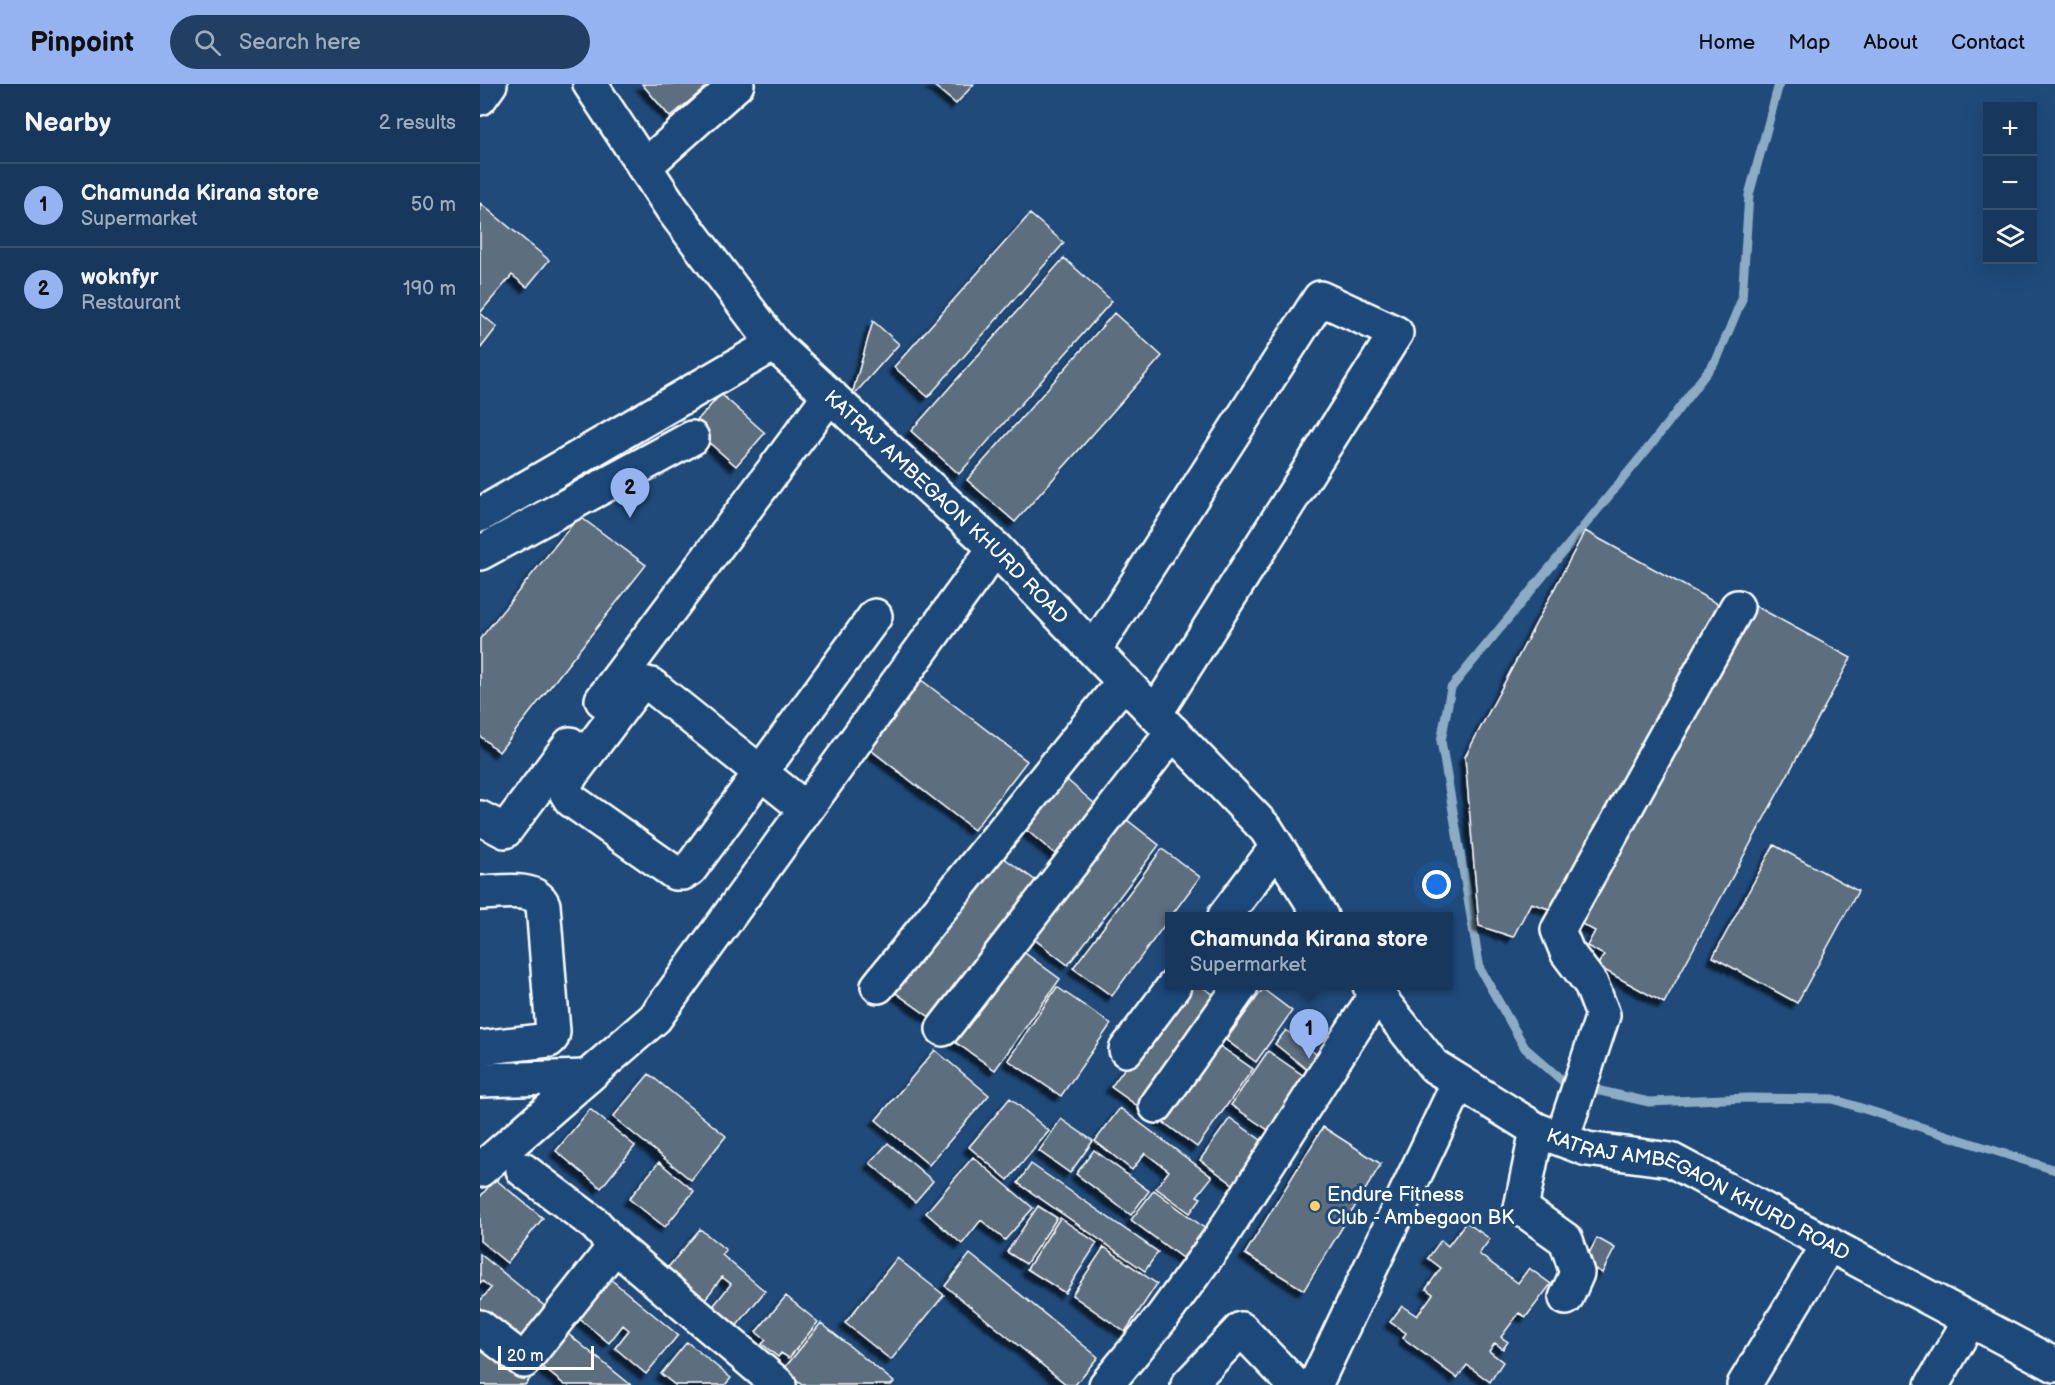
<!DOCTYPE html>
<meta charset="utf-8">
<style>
body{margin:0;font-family:"Balsamiq Sans",sans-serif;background:#203f62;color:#f1f3f6}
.controls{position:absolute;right:18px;top:18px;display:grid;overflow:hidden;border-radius:0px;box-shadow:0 6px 24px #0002}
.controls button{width:54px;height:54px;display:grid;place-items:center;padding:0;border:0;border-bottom:2px solid #365272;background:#17385c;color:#f1f3f6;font:30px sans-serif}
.scale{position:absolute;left:18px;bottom:15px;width:96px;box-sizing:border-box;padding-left:6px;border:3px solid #fff;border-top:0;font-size:16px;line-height:21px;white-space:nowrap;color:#fff;-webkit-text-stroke:4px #1f4a7a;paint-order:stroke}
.you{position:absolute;left:957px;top:801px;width:21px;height:21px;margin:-15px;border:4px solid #fff;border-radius:50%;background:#1a73e8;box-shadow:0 0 0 9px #1a73e833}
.badge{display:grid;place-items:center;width:39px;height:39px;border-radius:50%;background:#95b2f1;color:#111;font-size:20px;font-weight:700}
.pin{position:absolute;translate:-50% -50px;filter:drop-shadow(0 2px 3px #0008)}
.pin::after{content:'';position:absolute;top:32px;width:21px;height:18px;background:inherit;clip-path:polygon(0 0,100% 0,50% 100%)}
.popup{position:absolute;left:685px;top:828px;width:288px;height:78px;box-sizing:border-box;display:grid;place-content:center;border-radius:0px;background:#17385c;filter:drop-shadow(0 2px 4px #0005);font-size:20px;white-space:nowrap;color:#9eacbb}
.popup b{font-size:22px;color:#f1f3f6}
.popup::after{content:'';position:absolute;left:50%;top:100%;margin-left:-12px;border:12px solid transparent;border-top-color:#17385c}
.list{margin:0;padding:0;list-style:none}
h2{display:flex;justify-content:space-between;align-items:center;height:78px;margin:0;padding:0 24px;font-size:26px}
h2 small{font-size:20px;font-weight:400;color:#9eacbb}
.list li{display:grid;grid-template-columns:39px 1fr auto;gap:18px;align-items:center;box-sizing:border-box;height:84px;padding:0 24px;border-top:2px solid #365272}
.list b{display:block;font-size:22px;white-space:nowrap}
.list p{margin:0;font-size:20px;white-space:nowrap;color:#9eacbb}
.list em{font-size:20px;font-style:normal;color:#9eacbb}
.icon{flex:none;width:33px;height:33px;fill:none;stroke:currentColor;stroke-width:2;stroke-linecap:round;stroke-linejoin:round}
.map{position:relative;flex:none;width:1575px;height:1301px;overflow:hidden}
header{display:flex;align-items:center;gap:36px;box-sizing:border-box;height:84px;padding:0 30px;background:#95b2f1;color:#111}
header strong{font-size:28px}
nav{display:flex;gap:33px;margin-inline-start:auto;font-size:21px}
.search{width:420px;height:54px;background:#203f62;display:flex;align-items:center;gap:15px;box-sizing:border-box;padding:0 21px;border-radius:33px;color:#9eacbb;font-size:22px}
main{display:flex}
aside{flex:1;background:#17385c}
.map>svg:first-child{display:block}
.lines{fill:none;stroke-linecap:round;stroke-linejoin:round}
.stream{stroke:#8cacc4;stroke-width:9}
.building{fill:#5d6e7e;stroke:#fff;stroke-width:1.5;filter:url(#shadow)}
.minor-casing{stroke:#fff;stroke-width:38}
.minor{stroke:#1f4a7a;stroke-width:33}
.poi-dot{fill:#ffd166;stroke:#1f4a7a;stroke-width:2}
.labels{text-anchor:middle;stroke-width:6;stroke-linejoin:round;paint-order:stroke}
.street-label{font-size:20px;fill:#fff;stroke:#1f4a7a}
.poi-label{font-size:20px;fill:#fff;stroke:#1f4a7a;text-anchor:start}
</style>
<header>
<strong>Pinpoint</strong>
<div class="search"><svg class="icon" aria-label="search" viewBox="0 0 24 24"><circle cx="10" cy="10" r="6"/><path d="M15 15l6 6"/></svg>Search here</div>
<nav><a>Home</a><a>Map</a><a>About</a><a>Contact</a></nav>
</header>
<main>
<aside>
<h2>Nearby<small>2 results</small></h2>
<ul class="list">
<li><span class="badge">1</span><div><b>Chamunda Kirana store</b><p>Supermarket</p></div><em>50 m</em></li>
<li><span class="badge">2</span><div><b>woknfyr</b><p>Restaurant</p></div><em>190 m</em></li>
</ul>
</aside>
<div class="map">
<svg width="1575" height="1301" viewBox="0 0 1575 1301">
<defs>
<filter id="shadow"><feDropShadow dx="-5.5" dy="5.5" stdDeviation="1.5" flood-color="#0009"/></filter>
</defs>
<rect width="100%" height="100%" fill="#1f4a7a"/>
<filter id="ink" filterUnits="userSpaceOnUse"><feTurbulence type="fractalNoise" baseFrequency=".0167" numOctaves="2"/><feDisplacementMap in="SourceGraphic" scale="12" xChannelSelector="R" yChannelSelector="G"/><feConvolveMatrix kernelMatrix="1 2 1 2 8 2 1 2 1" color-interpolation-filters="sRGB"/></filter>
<g filter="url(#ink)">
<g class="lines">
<path class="stream" d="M1299,0L1269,111L1262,215L1237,275L1174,357L971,604L961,657L1000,885L1045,964L1085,999L1169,1018L1268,1014L1353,1015L1575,1086"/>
</g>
<path class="building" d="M162,0H230L190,33Z
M452,0H494L476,20Z
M0,119L69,176L47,203L32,191L0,229L17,243L0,265Z
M550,130L584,159L448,313L414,283Z
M584,174L632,217L479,390L431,347Z
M634,229L682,272L535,438L487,396Z
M393,237L419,260L371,314Z
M241,310L285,349L256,382L211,343Z
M99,432L166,481L19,668L0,652V555Z
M1105,447L1238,520L1072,826L1051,819L1033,853L999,842L985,673Z
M1272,520L1371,574L1184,919L1117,882L1124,871L1107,862L1115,847L1100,839Z
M440,595L547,677L494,746L387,663Z
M586,695L623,727L581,775L544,744Z
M637,728L679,761L588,881L546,849Z
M1294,761L1378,807L1317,919L1233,873Z
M682,765L720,793L632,912L593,884Z
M517,769L559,799L458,939L416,909Z
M534,861L580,895L515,986L468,953Z
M705,902H721L746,919L666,1028L631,1003Z
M577,903L631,940L581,1012L528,976Z
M783,905L812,927L776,978L746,956Z
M806,946L847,979L836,993L795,960Z
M734,958L773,985L717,1063L679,1035Z
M455,966L509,1011L449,1081L396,1036Z
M788,967L834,999L797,1052L751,1021Z
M169,990L246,1052L211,1096L133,1033Z
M530,1014L569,1047L528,1096L489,1063Z
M640,1024L732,1093L717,1112L721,1114L710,1129L676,1104L689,1087L665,1069L652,1086L615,1057Z
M110,1025L155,1062L121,1104L76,1067Z
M750,1034L792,1064L761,1106L720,1076Z
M581,1035L613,1057L590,1089L559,1067Z
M843,1043L901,1080L824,1206L765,1170Z
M408,1059L453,1097L435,1118L390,1079Z
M614,1066L669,1107L651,1131L596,1090Z
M493,1073L553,1124L525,1156L501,1136L482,1160L446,1129Z
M179,1078L214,1107L185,1143L149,1115Z
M551,1080L678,1168L665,1187L538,1099Z
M15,1095L63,1134L27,1179L0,1157V1113Z
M674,1106L727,1146L705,1176L651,1136Z
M558,1122L577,1134L546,1180L527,1168Z
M580,1134L617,1159L585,1209L547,1185Z
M986,1138L1010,1155L999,1170L1038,1199L1049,1184L1071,1200L1046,1233L1039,1229L1021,1253L1028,1258L1023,1265L1015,1259L1009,1267L1023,1278L1010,1298L987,1281L977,1294L923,1254L926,1249L910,1238L922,1222L937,1232L953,1210L946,1205L961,1184L948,1174L961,1156L968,1162Z
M220,1145L246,1166L242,1171L285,1207L255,1244L231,1225L251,1200L242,1193L223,1218L185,1187Z
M1117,1154L1135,1164L1122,1189L1104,1179Z
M624,1163L677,1200L645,1248L592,1211Z
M0,1170L67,1224L35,1263L0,1234V1217L11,1204L2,1197L0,1199Z
M490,1170L618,1273L595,1301H587L465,1202Z
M417,1174L464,1211L411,1276L365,1239Z
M123,1189L198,1251L166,1290L135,1264L149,1246L143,1241L129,1259L91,1228Z
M306,1212L338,1238L309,1274L301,1269L298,1273L282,1260L286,1256L276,1248Z
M341,1239L414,1298L411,1301H322L303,1286Z
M82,1245L151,1301H85L52,1275Z
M0,1255L50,1295L45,1301H0Z
M207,1258L251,1294L245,1301H195L181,1290Z"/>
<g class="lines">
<g class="minor-casing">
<g id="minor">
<path id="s1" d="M110,0L193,126L294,260L515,464L786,745L841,832"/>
<path d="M0,14L10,0"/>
<path d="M164,83L257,0"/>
<path d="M0,431L294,260"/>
<path d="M0,469L212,354"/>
<path d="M614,566L840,214L916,249L675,630"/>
<path d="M122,616L350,311"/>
<path d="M326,725L171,601L163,599L155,606L85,699L86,708L91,716L195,789H203L210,785L395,532"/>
<path d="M0,734L25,747L90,660"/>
<path d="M0,809C19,809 55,801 63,821L73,948L72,953L69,956L0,964"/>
<path d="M745,832L797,763"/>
<path d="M398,902L644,597"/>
<path id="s2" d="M890,902L954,982L1057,1046L1107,1065L1191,1076L1575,1281"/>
<path d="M463,945L693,648"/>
<path d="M646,966L694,902"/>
<path d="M0,996L107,993"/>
<path d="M676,1022L761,902"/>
<path d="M1057,1046L1041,1124L1086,1156L1097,1189L1086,1214"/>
<path d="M1082,1055L1123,931L1111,900L1087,868L1078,846L1257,523"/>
<path d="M0,1086L175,934L515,464"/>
<path d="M43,1086L115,1140L135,1162L299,1301"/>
<path d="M0,1243L44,1277L135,1162"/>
<path d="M626,1301L683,1232L740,1154L897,909"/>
<path d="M708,1301L761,1245L815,1301"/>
<path d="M835,1301L979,998"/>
<path d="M1264,1301L1349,1160"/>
<path d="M1452,1301L1490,1236"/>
</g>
</g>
<use href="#minor" class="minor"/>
</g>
</g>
<circle class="poi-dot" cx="835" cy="1122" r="6"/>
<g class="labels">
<g class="street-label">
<text dy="7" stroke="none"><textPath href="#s1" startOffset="556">KATRAJ AMBEGAON KHURD ROAD</textPath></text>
<text dy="7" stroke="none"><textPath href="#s2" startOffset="399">KATRAJ AMBEGAON KHURD ROAD</textPath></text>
</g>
<g class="poi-label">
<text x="847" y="1117">Endure Fitness<tspan x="847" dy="23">Club - Ambegaon BK</tspan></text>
</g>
</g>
</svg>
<div class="controls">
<button>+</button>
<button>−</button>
<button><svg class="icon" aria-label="layers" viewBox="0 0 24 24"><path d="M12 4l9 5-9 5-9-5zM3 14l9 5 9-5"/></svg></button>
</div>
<div class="scale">20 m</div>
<div class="you"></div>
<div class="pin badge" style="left:829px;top:975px">1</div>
<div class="popup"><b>Chamunda Kirana store</b>Supermarket</div>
<div class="pin badge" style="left:150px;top:434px">2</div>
</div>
</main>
